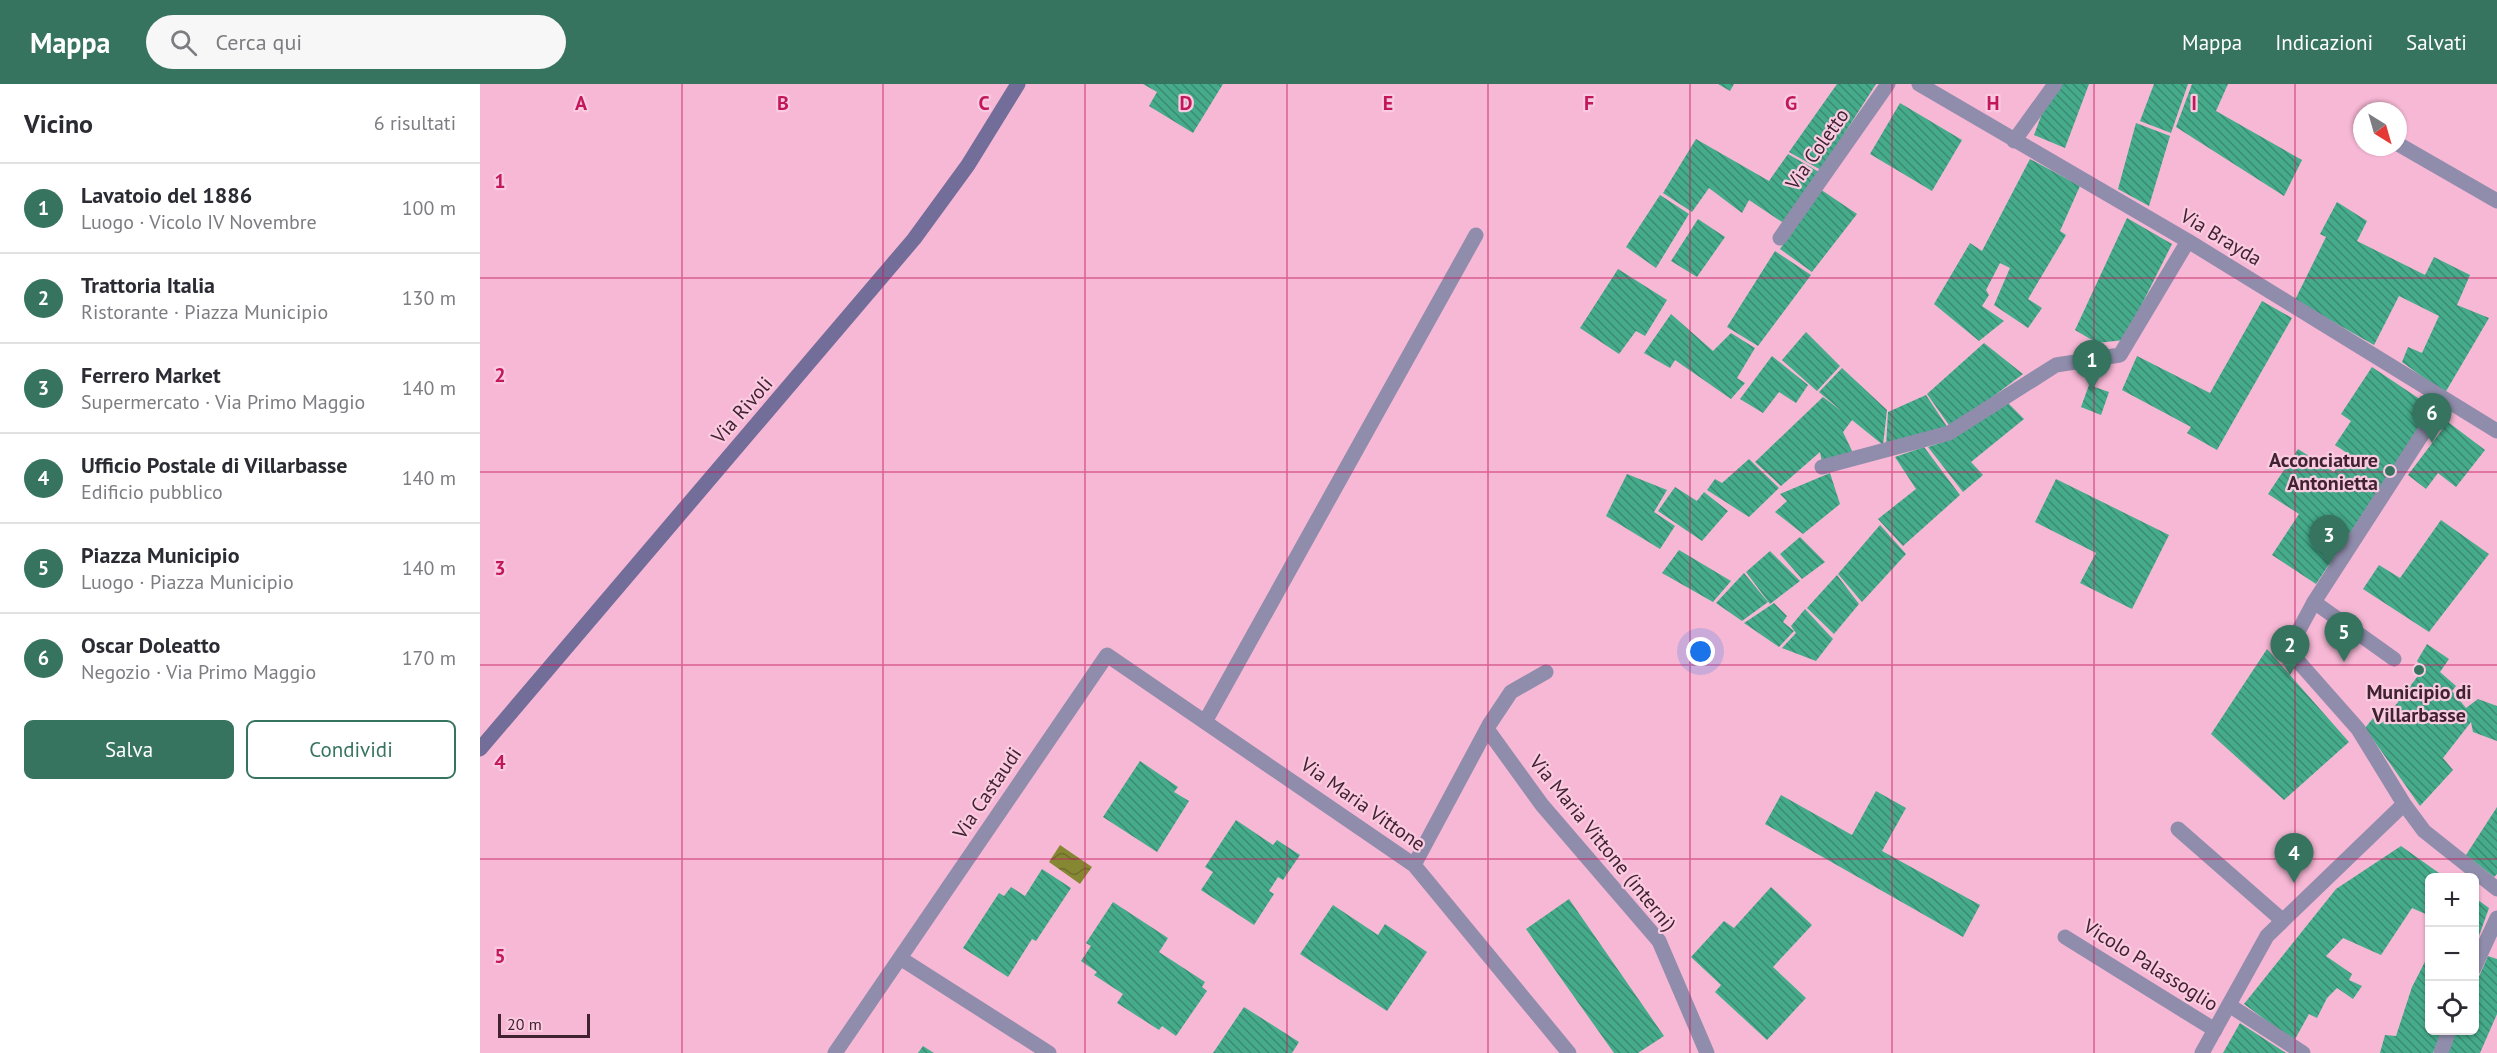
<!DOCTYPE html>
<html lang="it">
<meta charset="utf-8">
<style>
body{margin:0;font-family:"PT Sans",sans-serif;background:#f7f7f7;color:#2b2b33}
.controls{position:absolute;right:18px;bottom:18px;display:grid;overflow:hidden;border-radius:9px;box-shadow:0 2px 4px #0004}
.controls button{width:54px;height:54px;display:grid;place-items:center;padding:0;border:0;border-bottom:2px solid #e1e1e2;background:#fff;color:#2b2b33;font:30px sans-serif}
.compass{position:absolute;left:1873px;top:18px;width:54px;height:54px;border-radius:50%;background:#fff;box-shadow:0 2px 4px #0004;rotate:143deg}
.scale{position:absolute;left:18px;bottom:15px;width:92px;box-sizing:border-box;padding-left:6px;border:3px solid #402231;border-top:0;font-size:16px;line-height:21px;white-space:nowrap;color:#402231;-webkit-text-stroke:4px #facbe0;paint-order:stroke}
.you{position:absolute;left:1221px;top:568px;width:21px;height:21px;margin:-15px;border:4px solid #fff;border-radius:50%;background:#1a73e8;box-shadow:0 0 0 9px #1a73e833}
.badge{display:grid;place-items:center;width:39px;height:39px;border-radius:50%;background:#377460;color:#fff;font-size:20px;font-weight:700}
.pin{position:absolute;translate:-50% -50px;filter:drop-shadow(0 2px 3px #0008)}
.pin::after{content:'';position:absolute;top:32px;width:21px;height:18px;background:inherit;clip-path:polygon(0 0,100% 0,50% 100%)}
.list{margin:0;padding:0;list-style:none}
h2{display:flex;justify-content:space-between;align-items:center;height:78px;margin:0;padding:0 24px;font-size:26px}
h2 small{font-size:20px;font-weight:400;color:#7c7c81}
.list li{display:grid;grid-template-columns:39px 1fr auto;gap:18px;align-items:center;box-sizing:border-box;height:90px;padding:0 24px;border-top:2px solid #e1e1e2}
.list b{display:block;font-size:22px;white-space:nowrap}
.list p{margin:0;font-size:20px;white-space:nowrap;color:#7c7c81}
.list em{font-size:20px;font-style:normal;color:#7c7c81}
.actions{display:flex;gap:12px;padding:18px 24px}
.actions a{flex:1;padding:14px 0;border:2px solid #377460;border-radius:9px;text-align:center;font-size:21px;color:#377460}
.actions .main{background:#377460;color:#fff}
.icon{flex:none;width:33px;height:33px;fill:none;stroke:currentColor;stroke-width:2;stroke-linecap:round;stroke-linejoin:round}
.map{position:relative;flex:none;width:2017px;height:969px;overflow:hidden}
header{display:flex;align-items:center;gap:36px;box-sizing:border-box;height:84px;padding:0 30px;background:#377460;color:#fff}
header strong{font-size:28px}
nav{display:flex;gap:33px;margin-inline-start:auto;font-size:21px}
.search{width:420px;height:54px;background:#f7f7f7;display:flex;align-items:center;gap:15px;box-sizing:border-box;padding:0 21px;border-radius:33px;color:#7c7c81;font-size:22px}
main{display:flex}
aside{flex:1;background:#fff}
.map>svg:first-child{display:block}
.water{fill:url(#water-waves)}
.building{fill:url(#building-back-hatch)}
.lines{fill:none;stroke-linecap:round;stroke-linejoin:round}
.lane{stroke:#908dac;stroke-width:15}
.street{stroke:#908dac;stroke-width:15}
.secondary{stroke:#736d9a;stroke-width:15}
.grid{fill:none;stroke:#c2185b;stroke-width:1.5;stroke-opacity:0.55}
.poi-dot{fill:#377460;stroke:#facbe0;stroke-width:2}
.labels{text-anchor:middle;stroke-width:4.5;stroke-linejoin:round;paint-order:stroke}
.street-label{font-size:20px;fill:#402231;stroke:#facbe0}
.poi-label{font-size:20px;font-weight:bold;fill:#402231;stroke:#facbe0;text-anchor:end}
.grid-label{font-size:20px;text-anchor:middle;font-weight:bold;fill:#c2185b;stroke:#facbe0;stroke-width:4.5;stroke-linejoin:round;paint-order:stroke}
</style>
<header>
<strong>Mappa</strong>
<div class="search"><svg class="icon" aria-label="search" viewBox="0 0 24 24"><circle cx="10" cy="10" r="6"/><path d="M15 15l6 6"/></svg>Cerca qui</div>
<nav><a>Mappa</a><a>Indicazioni</a><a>Salvati</a></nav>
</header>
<main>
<aside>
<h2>Vicino<small>6 risultati</small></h2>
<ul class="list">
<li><span class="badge">1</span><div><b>Lavatoio del 1886</b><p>Luogo · Vicolo IV Novembre</p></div><em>100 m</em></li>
<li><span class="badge">2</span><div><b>Trattoria Italia</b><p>Ristorante · Piazza Municipio</p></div><em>130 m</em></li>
<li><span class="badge">3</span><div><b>Ferrero Market</b><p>Supermercato · Via Primo Maggio</p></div><em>140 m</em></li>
<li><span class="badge">4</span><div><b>Ufficio Postale di Villarbasse</b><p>Edificio pubblico</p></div><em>140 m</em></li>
<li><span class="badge">5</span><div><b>Piazza Municipio</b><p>Luogo · Piazza Municipio</p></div><em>140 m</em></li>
<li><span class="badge">6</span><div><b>Oscar Doleatto</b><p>Negozio · Via Primo Maggio</p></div><em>170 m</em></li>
</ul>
<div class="actions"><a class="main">Salva</a><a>Condividi</a></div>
</aside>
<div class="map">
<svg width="2017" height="969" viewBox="0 0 2017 969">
<defs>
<pattern id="water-waves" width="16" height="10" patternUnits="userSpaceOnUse" patternTransform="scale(1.5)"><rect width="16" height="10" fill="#868733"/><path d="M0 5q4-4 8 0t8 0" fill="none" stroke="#6f6e2c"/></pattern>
<pattern id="building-back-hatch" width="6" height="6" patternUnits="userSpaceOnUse" patternTransform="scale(1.5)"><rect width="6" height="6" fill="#45ab8b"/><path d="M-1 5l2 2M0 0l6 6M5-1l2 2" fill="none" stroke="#3b8b72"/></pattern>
</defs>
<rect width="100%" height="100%" fill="#f7b8d5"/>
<path class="water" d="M580,761L612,783L600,800L569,778Z"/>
<path class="building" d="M663,0H743L713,49L669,22L677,8Z
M1238,0H1254L1250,7Z
M1357,0H1396L1341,86L1309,68Z
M1577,0H1609L1585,64L1554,51L1569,11Z
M1674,0H1708L1691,49L1660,37Z
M1712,0H1748L1736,27L1822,76L1804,112L1696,43Z
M1420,19L1482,56L1452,107L1390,70Z
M1656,39L1690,52L1669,122L1638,105Z
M1216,55L1289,97L1308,70L1339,88L1305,140L1269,116L1262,129L1229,104L1212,128L1183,109Z
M1550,75L1600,102L1580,147L1586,151L1548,215L1562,224L1548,244L1514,221L1530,184L1520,179L1506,206L1509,211L1502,222L1524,237L1499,257L1454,220L1490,159L1502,167Z
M1340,105L1377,130L1332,188L1300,165Z
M1180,111L1209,130L1176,184L1146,163Z
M1857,118L1887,137L1877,157L1945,191L1954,173L1990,191L1977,221L2009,234L1965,309L1922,278L1928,263L1942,269L1959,232L1919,212L1894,261L1815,216L1846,153L1840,150Z
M1647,134L1692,160L1644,256L1617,259L1595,246Z
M1218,135L1245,153L1217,193L1191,177Z
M1295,167L1331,191L1278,262L1247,243Z
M1138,185L1187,216L1165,252L1156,247L1139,270L1100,244Z
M1782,217L1812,234L1737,366L1707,349L1711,343L1642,306L1657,272L1730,309Z
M1191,230L1233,267L1251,249L1275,264L1257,294L1265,299L1251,315L1195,276L1190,284L1164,269Z
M1326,248L1360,282L1337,307L1302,276Z
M1504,259L1543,290L1471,344L1447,310Z
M1292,272L1328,301L1316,319L1299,308L1283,329L1260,315Z
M1892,283L1953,324L1836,500L1792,471L1819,430L1788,410L1818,365L1854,388L1867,369L1855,361L1871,337L1861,330Z
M1362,284L1407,326L1403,361L1372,336L1363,348L1373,369L1342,378L1340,368L1301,402L1275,378L1343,313L1363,328L1339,308Z
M1609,301L1629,308L1621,331L1601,323Z
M1446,311L1468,344L1406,363L1408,328Z
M1527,318L1544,335L1491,378L1503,391L1483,408L1448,363L1472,355Z
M1968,338L2005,366L1976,403L1958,389L1946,405L1928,391Z
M1444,363L1480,411L1423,462L1398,435L1436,405L1415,373Z
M1269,375L1299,404L1269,433L1227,406L1235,395L1242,399Z
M1350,389L1360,420L1323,450L1295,428L1307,417L1300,410Z
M1147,390L1187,406L1174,428L1195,442L1180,465L1126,432Z
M1576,395L1689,451L1652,525L1600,499L1616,469L1555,438Z
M1195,403L1217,417L1224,408L1248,427L1222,457L1178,427Z
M1961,436L2009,470L1949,548L1883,505L1899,481L1920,494Z
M1400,441L1426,470L1382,518L1358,490Z
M1320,453L1345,478L1322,495L1300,470Z
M1199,466L1251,497L1233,518L1182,489Z
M1290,467L1320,497L1290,520L1266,488Z
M1264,489L1288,518L1262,537L1236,519Z
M1357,491L1379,520L1354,550L1327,524Z
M1294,519L1307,532L1303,538L1314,547L1299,563L1264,539Z
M1325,525L1353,555L1336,577L1302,564L1316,549L1311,542Z
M1947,560L1969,575L1960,588L1976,602L1972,607L1986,624L1998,615L2017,622V657L1993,648L1991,638L1963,674L1973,686L1940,722L1885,644L1894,633L1902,639L1944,584L1937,577Z
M1787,565L1869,658L1804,716L1731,650Z
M660,677L698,703L694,708L709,717L677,768L623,733Z
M1396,707L1426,724L1402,767L1500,821L1483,853L1285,740L1301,711L1372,751Z
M2017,723V790L2014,793L1986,771Z
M756,736L793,761L797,756L820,771L803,796L798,793L789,807L794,810L774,841L721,806L733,788L725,783Z
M1921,762L1966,794H1950V832L1932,824L1901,871L1863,854L1846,872L1872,890L1869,896L1882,902L1873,915L1857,904L1847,914L1837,934L1829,930L1814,957L1764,920L1856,805Z
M562,785L591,804L556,857L552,855L528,893L483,864L519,809L524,812L531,803L545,812Z
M1291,803L1332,841L1293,883L1326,914L1287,956L1235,908L1241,901L1211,873L1244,837L1254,844Z
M1994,813L2009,824L1995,863H1994Z
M1089,815L1184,952L1158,969H1134L1046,845Z
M633,818L688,854L679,868L725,898L722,903L727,907L696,952L682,942L679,946L637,919L643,910L614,891L617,888L601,877L611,862L606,859Z
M853,821L898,851L905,840L947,868L907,927L820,870Z
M1950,868V946H1962L1953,969H1900L1905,951L1916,952L1932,903Z
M2008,872L2017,875V930L2000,969H1967L1976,946H1994V904Z
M764,923L819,958L812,969H733Z
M1760,939L1806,969H1743Z
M443,962L454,969H438Z"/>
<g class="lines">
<path class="lane" d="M1834,518L1914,575
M1698,745L1802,836
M1585,853L1735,946
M1749,921L1823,969"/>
<path class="street" d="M1439,0L1708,157L2017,347
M1534,57L1575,0
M1918,60L2017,117
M1300,154L1408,0
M1965,315L1834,518L1812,559L1817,576L1878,645L1924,720L1944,747L2017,805
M1342,383L1469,349L1576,281L1640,271L1708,157
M726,636L996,151
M1007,645L1062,721L1179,857L1227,969
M934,781L1009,641L1031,608L1066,588
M420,874L569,969
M1994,884L2017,834
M355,969L627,571L934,781L1089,969
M1722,969L1787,852L1924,720
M1961,969L1969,946"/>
<path class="secondary" d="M0,665L434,155L488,81L538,0"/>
</g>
<path class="grid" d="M202,0V969M403,0V969M605,0V969M807,0V969M1008,0V969M1210,0V969M1412,0V969M1614,0V969M1815,0V969M0,194H2017M0,388H2017M0,581H2017M0,775H2017"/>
<g class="poi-dot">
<circle cx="1910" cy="387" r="6"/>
<circle cx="1939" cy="586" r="6"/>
</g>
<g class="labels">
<g class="street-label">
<text transform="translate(1337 65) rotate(-55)" y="7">Via Coletto</text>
<text transform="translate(1741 153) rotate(31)" y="7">Via Brayda</text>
<text transform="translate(262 326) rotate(-49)" y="7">Via Rivoli</text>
<text transform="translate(507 709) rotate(-56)" y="7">Via Castaudi</text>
<text transform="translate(883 720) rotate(35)" y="7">Via Maria Vittone</text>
<text transform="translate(1123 759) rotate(51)" y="7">Via Maria Vittone (interni)</text>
<text transform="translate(1671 881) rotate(32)" y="7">Vicolo Palassoglio</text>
</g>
<g class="poi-label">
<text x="1898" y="383">Acconciature<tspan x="1898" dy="23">Antonietta</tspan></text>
<text x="1939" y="615" text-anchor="middle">Municipio di<tspan x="1939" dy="23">Villarbasse</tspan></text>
</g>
</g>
<g class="grid-label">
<text x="101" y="26">A</text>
<text x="303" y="26">B</text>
<text x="504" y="26">C</text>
<text x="706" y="26">D</text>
<text x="908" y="26">E</text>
<text x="1109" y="26">F</text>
<text x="1311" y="26">G</text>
<text x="1513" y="26">H</text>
<text x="1714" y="26">I</text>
<text x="20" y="104">1</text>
<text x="20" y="298">2</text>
<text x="20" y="491">3</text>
<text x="20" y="685">4</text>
<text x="20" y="879">5</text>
</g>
</svg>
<div class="controls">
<button>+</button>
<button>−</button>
<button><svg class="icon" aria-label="locate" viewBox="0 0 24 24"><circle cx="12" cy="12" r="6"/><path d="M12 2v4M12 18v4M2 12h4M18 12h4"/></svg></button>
</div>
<svg class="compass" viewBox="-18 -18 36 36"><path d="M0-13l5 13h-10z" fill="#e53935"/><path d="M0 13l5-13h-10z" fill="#7c7c81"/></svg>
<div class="scale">20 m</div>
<div class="you"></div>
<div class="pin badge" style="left:1612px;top:306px">1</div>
<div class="pin badge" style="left:1810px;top:591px">2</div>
<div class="pin badge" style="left:1849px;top:481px">3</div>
<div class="pin badge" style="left:1814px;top:799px">4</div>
<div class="pin badge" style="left:1864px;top:578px">5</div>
<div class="pin badge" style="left:1952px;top:359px">6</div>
</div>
</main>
